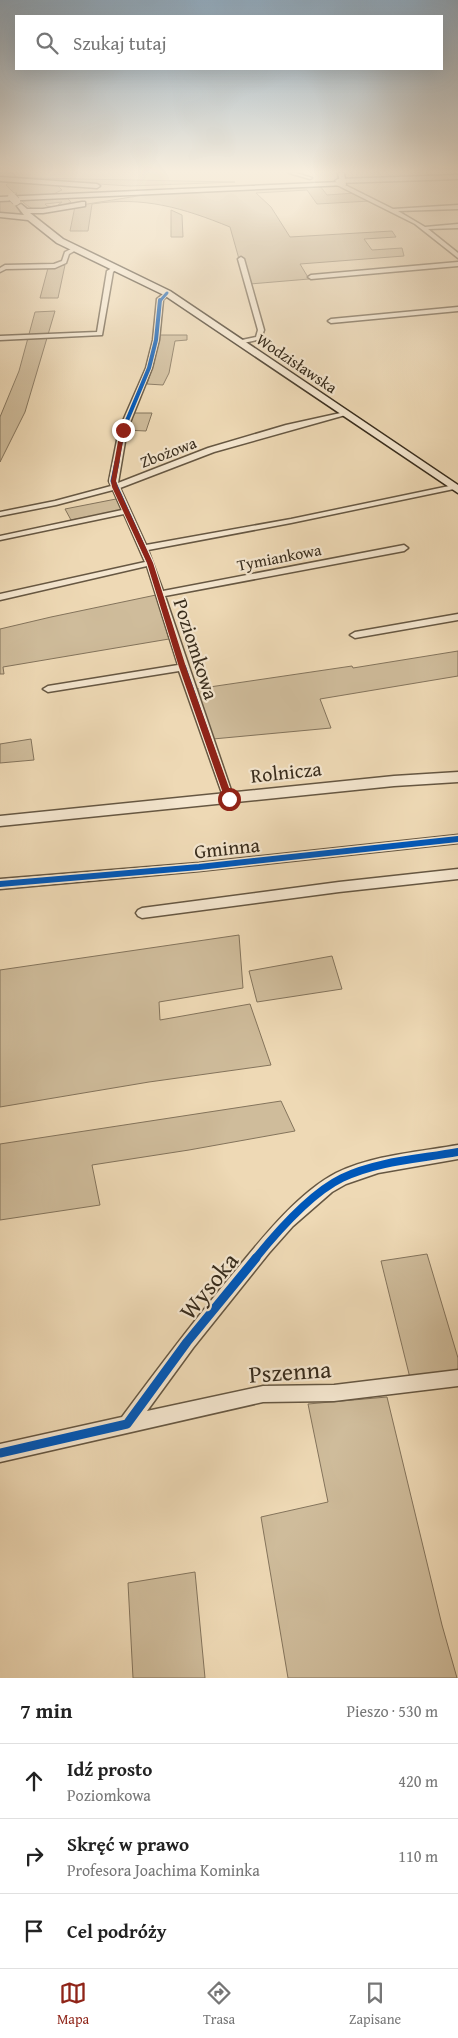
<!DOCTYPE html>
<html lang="pl">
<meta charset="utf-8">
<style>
body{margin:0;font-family:"Gentium Book Plus",serif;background:#f2f2f2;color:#222}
.stop{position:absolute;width:15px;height:15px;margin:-11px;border:4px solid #8f2418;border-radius:50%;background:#fff}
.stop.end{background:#8f2418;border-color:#fff;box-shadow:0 1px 5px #0008}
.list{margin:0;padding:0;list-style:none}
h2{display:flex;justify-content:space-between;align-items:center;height:65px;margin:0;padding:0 20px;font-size:21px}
h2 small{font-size:16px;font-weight:400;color:#767676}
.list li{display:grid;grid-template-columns:32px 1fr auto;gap:15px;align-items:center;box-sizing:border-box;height:75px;padding:0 20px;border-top:1px solid #e0e0e0}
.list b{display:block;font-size:19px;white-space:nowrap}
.list p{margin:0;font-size:16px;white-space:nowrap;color:#767676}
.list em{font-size:16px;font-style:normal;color:#767676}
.icon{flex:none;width:28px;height:28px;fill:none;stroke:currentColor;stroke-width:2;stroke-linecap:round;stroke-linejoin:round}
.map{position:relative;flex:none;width:458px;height:1678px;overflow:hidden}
.search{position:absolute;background:#fff;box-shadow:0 5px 20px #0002;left:15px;right:15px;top:15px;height:55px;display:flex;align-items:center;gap:12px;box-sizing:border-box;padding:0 18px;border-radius:0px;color:#767676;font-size:19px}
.sheet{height:290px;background:#fff}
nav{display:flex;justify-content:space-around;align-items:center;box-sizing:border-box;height:70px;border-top:1px solid #e0e0e0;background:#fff;font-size:14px;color:#767676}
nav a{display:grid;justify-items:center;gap:2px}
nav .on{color:#8f2418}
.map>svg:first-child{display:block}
.green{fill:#cfbc9b;stroke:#84745c}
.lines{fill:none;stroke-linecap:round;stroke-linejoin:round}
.minor-casing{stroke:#665742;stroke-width:3}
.tertiary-casing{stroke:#665742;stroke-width:3}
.secondary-casing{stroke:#382c1c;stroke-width:3}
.minor{fill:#f4e6cf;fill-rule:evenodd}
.tertiary{fill:#f4e6cf;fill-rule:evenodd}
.secondary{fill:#f4e6cf;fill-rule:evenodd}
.secondary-bridge-casing{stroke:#382c1c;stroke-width:9;stroke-linecap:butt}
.secondary-bridge{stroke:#f4e6cf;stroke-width:8}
.cycleway-far5-casing{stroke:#f4e6cf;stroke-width:4.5}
.cycleway-far4-casing{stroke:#f4e6cf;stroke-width:5.5}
.cycleway-far3-casing{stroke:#f4e6cf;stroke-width:8}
.cycleway-far2-casing{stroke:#f4e6cf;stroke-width:9}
.cycleway-far1-casing{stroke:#f4e6cf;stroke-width:11}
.cycleway-casing{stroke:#f4e6cf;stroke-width:12}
.cycleway-far5{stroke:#0057b8;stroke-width:3}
.cycleway-far4{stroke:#0057b8;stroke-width:4}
.cycleway-far3{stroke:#0057b8;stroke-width:5}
.cycleway-far2{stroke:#0057b8;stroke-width:6}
.cycleway-far1{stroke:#0057b8;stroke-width:8}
.cycleway{stroke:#0057b8;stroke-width:9}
.route{fill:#8f2418}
.labels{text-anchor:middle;stroke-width:4.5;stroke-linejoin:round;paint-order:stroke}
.far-street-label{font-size:16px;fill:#382c1c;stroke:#f4e6cf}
.street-label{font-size:20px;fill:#382c1c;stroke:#f4e6cf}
.near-street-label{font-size:24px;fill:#382c1c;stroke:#f4e6cf}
</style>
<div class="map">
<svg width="458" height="1678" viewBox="0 0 458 1678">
<rect width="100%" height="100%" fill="#eed9b5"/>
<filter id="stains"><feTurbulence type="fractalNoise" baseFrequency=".004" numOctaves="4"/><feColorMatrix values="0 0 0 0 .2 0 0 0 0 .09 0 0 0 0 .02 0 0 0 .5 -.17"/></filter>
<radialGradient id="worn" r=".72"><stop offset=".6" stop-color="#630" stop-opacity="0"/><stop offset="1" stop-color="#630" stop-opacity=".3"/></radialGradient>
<path class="green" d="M0,173H13L16,177L30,178L235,182L130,186L5,178L0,176Z
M11,181L56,184L62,190L49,196L19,197L16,194L17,193H14L6,185Z
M320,186L327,195L355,193L370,201L317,204L307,190L256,193L271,207L290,237L392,231L396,237L364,239L372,250L402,248L404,256L300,264L309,279L250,284L244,259H239L230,227C183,208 144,196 92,204L88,231H70L75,206L150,194Z
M59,197L67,198L71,202L63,206L58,205L62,202L45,204L47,206L56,207C42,212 33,212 22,201Z
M0,200L13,201L22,212L15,215L0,214Z
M171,210L182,215L183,237H171Z
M65,265L58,298H40L48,268Z
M55,311L25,412L0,462V417L19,371L35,312Z
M159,335H187V340L175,341L169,373L163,385L147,384L154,363Z
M132,413H152L146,431L125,430Z
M116,499L123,511L71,520L65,509Z
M156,595L169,639L3,667L4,674H0V629L51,617Z
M458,651V676L320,699L331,728L213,739L196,689L352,666L353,668Z
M31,739L34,760L0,763V744Z
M239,935L243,988L159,1002L160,1020L250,1004L271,1065L149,1082L0,1107V970Z
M332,956L342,989L257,1002L249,971Z
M281,1101L295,1131L189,1150L92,1165L100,1205L0,1220V1144Z
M427,1254L458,1358V1370L410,1378L381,1261Z
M387,1397L442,1625L457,1678H288L261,1517L328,1502L308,1404Z
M195,1572L205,1678H133L128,1583Z"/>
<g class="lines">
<g class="minor-casing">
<path id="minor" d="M289,173H296L312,178L310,179Z
M337,183H341L393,209L458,205V209L398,211L425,227L458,224V228L428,229L458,253V258L415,224L337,185Z
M75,247L78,249L69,254L66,263L55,268L6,269L0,272V268L5,265L54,264L62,261L65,252Z
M241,257L244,259L264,330L261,339L239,344L236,342L237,341L256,337L258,330L238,259Z
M458,262V266L311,279L308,277L311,275Z
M115,266L118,268L113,272L102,335L0,340V336L97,332L107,271Z
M167,291L170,293L163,300L159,340L152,368L127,430L118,483L208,448L286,425L345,412L349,414L214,452L120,488L146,545L291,519L454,485L458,487L454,489L291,523L148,550L163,591L404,545L408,548L404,551L165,596L234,799L229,803L224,799L179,671L48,692L43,689L48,686L178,665L147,566L0,600V594L145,562L124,514L0,540V536L122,510L113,490L56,505L0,516V512L55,501L111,486L109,481L119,430L146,368L153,340L157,299Z
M458,307V311L331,323L328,321L331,319Z
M458,614V620L355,638L350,635L355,632Z
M458,835V843L199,871L0,889V879L199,863Z
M458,869V879L339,892L142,918L138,916L136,913L138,910L142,908L339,882Z
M458,1145V1159L378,1173L346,1184L332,1192L293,1226L269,1253L193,1348L147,1411L263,1386L334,1385L458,1370V1386L334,1401L263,1402L0,1462V1444L122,1417C159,1367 196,1318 236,1270C263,1237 298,1193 336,1173C373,1155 418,1152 458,1145Z"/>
</g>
<g class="tertiary-casing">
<path id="tertiary" d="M458,175V179L338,183L335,181L338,179Z
M458,772V782L394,786L0,826V816L394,776Z"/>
</g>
<g class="secondary-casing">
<path id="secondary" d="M338,173H344L346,185L0,201V197L340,182Z
M0,177L97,184L100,186L97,188L0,181Z
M82,202H85V206L43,213H30L63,239L170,291L458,485V493L164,295L57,243L28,220L0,217V213L24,215L17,206L21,204L27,209H43Z"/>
</g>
<use href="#minor" class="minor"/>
<use href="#tertiary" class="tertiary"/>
<use href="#secondary" class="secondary"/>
<g class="secondary-bridge-casing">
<path id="secondary-bridge" d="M12,197L16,201"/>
</g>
<use href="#secondary-bridge" class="secondary-bridge"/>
<g class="cycleway-far5-casing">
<path id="cycleway-far5" d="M160,301L167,293"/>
</g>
<g class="cycleway-far4-casing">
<path id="cycleway-far4" d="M117,463L123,430L149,368L156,340L160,300"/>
</g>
<g class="cycleway-far3-casing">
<path id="cycleway-far3" d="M117,462L113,481L150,563L183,668"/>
</g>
<g class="cycleway-far2-casing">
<path id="cycleway-far2" d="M183,667L229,799
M0,884L199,867L458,839"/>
</g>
<g class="cycleway-far1-casing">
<path id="cycleway-far1" d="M255,1259C276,1233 311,1193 342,1178C377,1161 420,1159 458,1152"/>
</g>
<g class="cycleway-casing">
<path id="cycleway" d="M0,1453L127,1424L187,1342L256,1258"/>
</g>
<use href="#cycleway-far5" class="cycleway-far5"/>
<use href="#cycleway-far4" class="cycleway-far4"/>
<use href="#cycleway-far3" class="cycleway-far3"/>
<use href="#cycleway-far2" class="cycleway-far2"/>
<use href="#cycleway-far1" class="cycleway-far1"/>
<use href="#cycleway" class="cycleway"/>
</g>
<linearGradient id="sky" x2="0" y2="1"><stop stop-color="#91abbf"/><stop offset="0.42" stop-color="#f7eede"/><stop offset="1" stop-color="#f7eede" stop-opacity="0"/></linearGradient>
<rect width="458" height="408" fill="url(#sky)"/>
<path class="route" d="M123,428L125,430L116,481L118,487L153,563L186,667L233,799L229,802L225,799L179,667L147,563L112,487L111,481L120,430Z"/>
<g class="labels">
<g class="far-street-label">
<text transform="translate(297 363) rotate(34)" y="6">Wodzisławska</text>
<text transform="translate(168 452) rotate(-21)" y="6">Zbożowa</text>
<text transform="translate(279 557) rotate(-11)" y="6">Tymiankowa</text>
</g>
<g class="street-label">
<text transform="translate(196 649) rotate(72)" y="7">Poziomkowa</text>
<text transform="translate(286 772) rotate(-6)" y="7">Rolnicza</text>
<text transform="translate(227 848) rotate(-6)" y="7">Gminna</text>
</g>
<g class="near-street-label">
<text transform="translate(209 1286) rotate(-51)" y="8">Wysoka</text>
<text transform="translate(290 1372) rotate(-4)" y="8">Pszenna</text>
</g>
</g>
<rect width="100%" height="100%" filter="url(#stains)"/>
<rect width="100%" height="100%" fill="url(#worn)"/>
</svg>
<div class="stop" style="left:229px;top:799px"></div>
<div class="stop end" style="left:123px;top:430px"></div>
<div class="search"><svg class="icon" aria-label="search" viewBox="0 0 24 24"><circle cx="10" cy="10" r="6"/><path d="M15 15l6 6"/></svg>Szukaj tutaj</div>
</div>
<section class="sheet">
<h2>7 min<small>Pieszo · 530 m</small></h2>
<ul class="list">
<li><svg class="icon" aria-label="ahead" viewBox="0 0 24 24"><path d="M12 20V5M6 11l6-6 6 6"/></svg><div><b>Idź prosto</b><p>Poziomkowa</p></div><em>420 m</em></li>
<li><svg class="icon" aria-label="right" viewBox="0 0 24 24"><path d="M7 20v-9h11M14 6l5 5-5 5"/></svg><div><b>Skręć w prawo</b><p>Profesora Joachima Kominka</p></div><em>110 m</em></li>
<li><svg class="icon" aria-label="arrive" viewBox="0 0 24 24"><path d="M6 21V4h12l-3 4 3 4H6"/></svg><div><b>Cel podróży</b></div></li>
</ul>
</section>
<nav>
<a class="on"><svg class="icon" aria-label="map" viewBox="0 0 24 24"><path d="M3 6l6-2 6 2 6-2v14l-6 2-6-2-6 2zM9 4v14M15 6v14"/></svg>Mapa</a>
<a><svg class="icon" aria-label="directions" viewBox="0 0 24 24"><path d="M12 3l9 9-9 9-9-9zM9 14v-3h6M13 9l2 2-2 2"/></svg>Trasa</a>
<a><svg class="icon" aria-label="saved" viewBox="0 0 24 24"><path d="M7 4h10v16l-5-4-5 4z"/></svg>Zapisane</a>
</nav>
